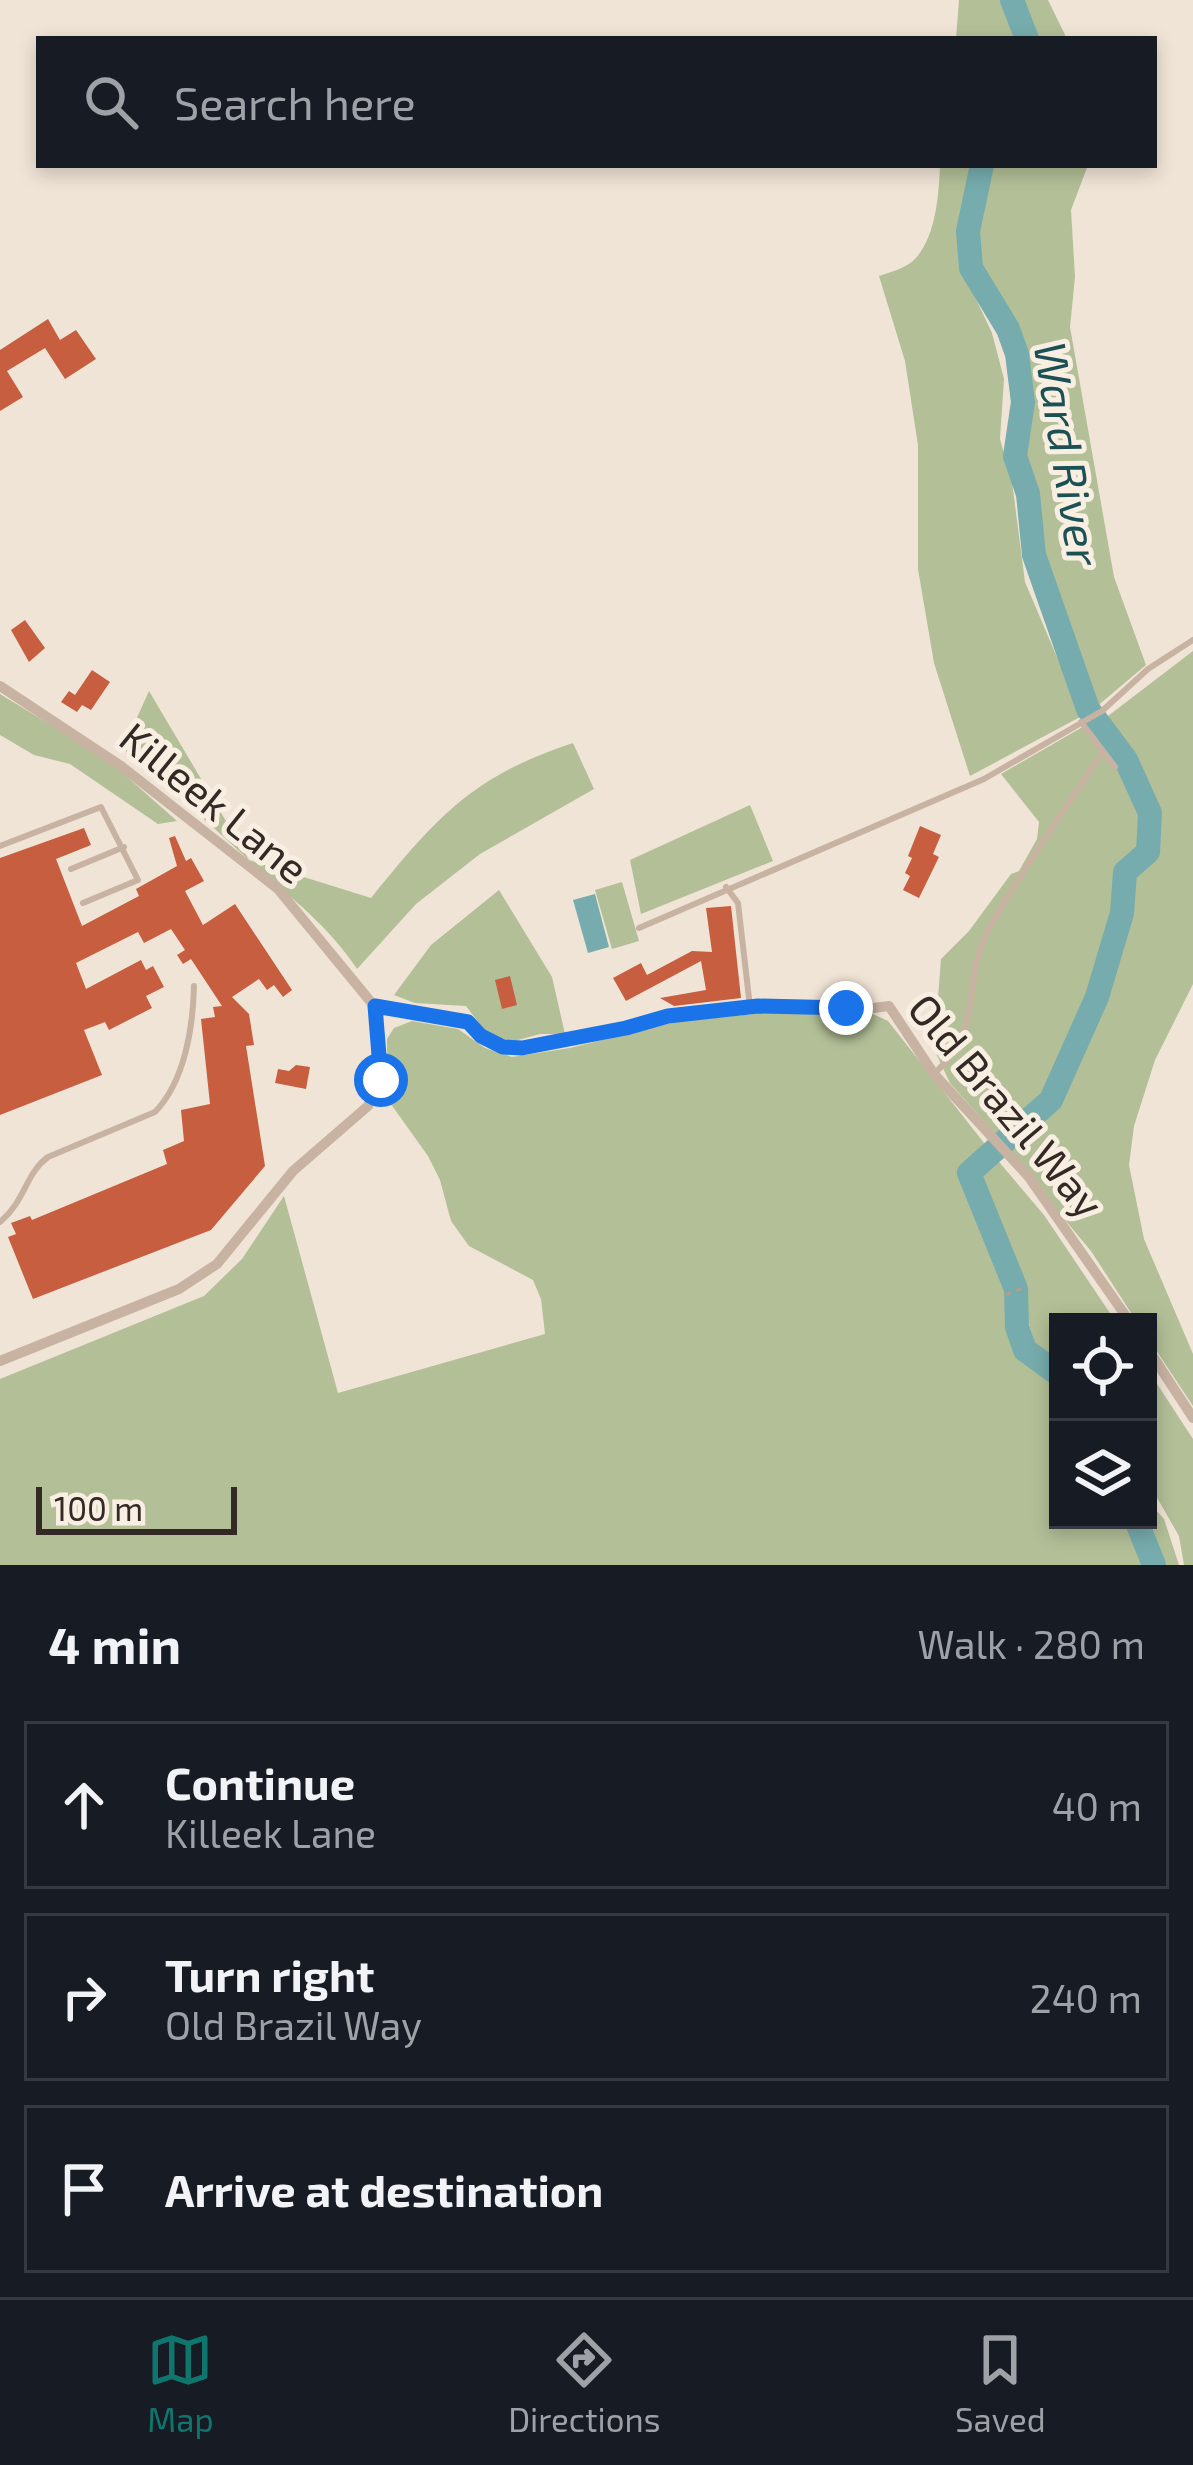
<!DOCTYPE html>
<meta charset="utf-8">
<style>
body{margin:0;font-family:"Exo 2",sans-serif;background:#242831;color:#f1f3f6}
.controls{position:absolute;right:36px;bottom:36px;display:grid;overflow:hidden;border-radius:0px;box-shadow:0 6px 18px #0003}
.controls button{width:108px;height:108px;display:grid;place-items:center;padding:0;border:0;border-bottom:3px solid #363941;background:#171b24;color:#f1f3f6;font:60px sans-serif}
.scale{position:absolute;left:36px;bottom:30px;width:201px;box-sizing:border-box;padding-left:12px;border:6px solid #332925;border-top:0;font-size:33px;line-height:42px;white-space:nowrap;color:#332925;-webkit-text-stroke:9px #f9eee2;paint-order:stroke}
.stop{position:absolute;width:36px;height:36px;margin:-27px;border:9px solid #1a73e8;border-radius:50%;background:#fff}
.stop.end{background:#1a73e8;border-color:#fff;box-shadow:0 3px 12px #0008}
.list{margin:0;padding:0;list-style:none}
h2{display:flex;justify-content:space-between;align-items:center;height:156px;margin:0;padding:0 48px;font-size:51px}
h2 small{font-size:39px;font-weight:400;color:#9ea1a6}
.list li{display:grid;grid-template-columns:78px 1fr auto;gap:36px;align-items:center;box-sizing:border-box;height:168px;margin:0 24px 24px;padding:0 24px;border:3px solid #363941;border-radius:0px}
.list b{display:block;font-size:45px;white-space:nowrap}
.list p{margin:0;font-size:39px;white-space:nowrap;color:#9ea1a6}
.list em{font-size:39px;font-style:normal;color:#9ea1a6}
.icon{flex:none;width:66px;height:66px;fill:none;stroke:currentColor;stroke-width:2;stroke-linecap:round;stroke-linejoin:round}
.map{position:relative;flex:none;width:1193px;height:1565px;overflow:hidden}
.search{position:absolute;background:#171b24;box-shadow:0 6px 18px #0003;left:36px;right:36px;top:36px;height:132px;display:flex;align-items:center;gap:30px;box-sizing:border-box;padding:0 42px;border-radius:0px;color:#9ea1a6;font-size:45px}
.sheet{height:732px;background:#171b24}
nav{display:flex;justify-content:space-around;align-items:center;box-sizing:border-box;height:168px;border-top:3px solid #363941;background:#171b24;font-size:33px;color:#9ea1a6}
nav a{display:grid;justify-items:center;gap:6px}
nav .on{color:#0f766e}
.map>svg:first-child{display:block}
.green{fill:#b2bf97}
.water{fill:#76acad}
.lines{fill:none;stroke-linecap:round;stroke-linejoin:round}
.river{stroke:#76acad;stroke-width:24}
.building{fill:#c65e3f}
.path{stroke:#b49d8d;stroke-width:3;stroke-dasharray:6 6;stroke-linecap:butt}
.service{stroke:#c8b3a3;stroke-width:6}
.minor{stroke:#c8b3a3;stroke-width:10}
.route{stroke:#1a73e8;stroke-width:15}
.labels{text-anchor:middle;stroke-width:10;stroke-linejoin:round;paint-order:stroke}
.street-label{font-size:42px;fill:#332925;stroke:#f9eee2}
.water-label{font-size:45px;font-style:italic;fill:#1b5154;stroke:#f9eee2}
</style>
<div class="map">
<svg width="1193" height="1565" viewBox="0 0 1193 1565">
<rect width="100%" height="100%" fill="#f0e4d6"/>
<path class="green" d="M959,0H1048L1067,39H956Z
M940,165H976L962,231L967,280L992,333L1004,379L1000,439L1012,482L1025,582L1082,716L970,776L934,663L918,569V445L905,361L879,276C891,272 906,268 915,259C936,237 939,194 940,165Z
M989,165H1088L1071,210L1075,277L1070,327L1114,577L1146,665L1095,708L1063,613L1038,556L1031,490L1020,458L1018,437L1025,376L999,301L977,266L973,232Z
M1193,651V984L1155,1060L1134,1126L1129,1165L1144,1239L1193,1354V1406L1148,1338V1322H1137L1091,1251L1005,1148L1056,1103L1090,1040L1113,981L1128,914L1130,880L1157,851C1154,793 1139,764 1108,716Z
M149,691L249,860L371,898C436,818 472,776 573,743L594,789L480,854L416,904L357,969C329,926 289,896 251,862C209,823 167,785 123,749Z
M0,694L108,760L177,821L158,824L70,764L34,755L0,735Z
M1093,721L1124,762L1147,814L1145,852L1121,871C1118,929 1084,1049 1051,1096C1039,1112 1015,1126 999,1138L950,1083L934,1049L941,959L969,931L1011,874L1019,871L1037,839L1039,822L1001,774Z
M750,805L773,861L641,914L630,860Z
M622,882L639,941L612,949L595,890Z
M499,890L552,977L565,1034H540L511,1042L485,1031L466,1006L415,1003L394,995L431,945Z
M774,1012L873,1014L888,1021L988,1148L966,1173C975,1218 1006,1257 1013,1303C1015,1318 1014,1336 1014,1352L1058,1381V1520H1148V1501L1164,1519L1179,1565H0V1379L204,1296L242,1259L284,1196L338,1393L545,1334L541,1299L533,1280L469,1246L451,1221L440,1180L428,1156L388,1100L387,1039L394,1028L412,1021L458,1029L485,1048L512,1057L570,1048L675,1022Z
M994,1156L1044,1215L1116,1322H1058V1366L1049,1356L1038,1354L1023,1304L1028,1289L1020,1284L1006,1237L977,1179L976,1171Z
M1148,1370L1193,1439V1565H1184L1179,1536L1148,1482Z"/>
<path class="water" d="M595,894L609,947L588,953L573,900Z"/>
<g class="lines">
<path class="river" d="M1012,0L1027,39
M982,165L968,231L971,268L1008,329L1017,354L1023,402L1015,456L1028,494L1034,555L1088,709L1126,760L1150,813L1148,852L1125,872L1122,913L1097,997L1051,1100L969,1173L1016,1289L1017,1327L1025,1350L1058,1374
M1136,1520L1154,1565"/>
</g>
<path class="building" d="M48,319L60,340L76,330L96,359L65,379L45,348L7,371L23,397L0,411V350Z
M25,620L45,648L29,662L11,630Z
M92,670L110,682L91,710L82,705L77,712L61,702L69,691L75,695Z
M920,826L941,835L933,854L939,857L919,898L903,890L910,876L905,873L912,858L908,856Z
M84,828L91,845L56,859L82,926L139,896L136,889L177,866L169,838L175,836L186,861L191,858L204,881L185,891L203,925L235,904L292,990L283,997L274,985L267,990L259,979L232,997L249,1014L254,1045L246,1046L265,1166L211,1230L33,1299L8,1237L16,1234L11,1223L30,1216L32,1220L167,1164L163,1150L184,1141L181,1110L210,1104L201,1019L215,1017L213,1007L222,1006L191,959L183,964L177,955L185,950L171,929L144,943L138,932L76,963L86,989L141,960L146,970L153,966L164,987L146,996L152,1008L109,1030L105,1022L84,1030L102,1075L0,1115V858Z
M731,906L741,998L674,1006L660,998L706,990L701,961L626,1001L613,978L641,963L647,975L692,951L712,952L706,908Z
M510,976L517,1005L502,1009L495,980Z
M296,1065L310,1067L306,1089L275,1083L278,1069L289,1071Z"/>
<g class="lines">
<path class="path" d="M1005,1295L1025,1287"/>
<path class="service" d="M1103,751L1115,767
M0,846L101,807L138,880L83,903
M71,869L124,847
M726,887L738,903L750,1007
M639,928L984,779L1102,711L1148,669L1193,640
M934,1074C987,1025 960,983 988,931C1022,869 1065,810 1103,751L1081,722
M0,1222C26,1200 25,1174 48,1157L155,1112C185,1081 193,1027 194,986"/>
<path class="minor" d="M0,686L121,766L278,889L375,1007L381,1080L368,1106L293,1171L217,1264L179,1289L0,1361
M375,1007L468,1022L481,1036L503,1047L522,1048L626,1029L668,1016L758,1006L866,1009L889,1006L934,1074L1028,1176L1130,1322
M1148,1349L1193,1418"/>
</g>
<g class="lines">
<path class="route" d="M381,1080L375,1006L468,1022L481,1036L503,1047L522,1048L626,1028L668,1016L758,1006L846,1008"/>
</g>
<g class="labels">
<g class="street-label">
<text transform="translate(214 803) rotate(39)" y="15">Killeek Lane</text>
<text transform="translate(1006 1106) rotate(50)" y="15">Old Brazil Way</text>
</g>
<g class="water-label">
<text transform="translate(1067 454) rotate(81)" y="16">Ward River</text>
</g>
</g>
</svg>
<div class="controls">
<button><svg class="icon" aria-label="locate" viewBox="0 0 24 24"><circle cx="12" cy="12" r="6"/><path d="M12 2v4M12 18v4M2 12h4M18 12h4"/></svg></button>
<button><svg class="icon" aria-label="layers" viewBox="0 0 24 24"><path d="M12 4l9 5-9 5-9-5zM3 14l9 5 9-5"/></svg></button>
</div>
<div class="scale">100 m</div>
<div class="stop" style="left:381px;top:1080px"></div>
<div class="stop end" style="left:846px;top:1008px"></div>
<div class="search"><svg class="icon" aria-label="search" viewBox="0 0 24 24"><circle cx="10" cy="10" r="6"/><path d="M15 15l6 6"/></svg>Search here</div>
</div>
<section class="sheet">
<h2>4 min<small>Walk · 280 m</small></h2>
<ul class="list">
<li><svg class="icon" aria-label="ahead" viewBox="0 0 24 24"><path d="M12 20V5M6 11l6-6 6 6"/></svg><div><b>Continue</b><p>Killeek Lane</p></div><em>40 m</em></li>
<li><svg class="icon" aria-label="right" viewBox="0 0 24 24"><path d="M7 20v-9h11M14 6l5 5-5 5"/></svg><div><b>Turn right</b><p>Old Brazil Way</p></div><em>240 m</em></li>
<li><svg class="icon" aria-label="arrive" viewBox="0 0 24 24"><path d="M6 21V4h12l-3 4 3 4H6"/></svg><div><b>Arrive at destination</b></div></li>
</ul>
</section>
<nav>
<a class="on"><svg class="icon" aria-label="map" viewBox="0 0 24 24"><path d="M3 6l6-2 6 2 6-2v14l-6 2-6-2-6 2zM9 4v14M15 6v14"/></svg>Map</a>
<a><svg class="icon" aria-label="directions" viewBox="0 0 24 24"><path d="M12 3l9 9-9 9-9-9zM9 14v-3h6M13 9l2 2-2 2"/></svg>Directions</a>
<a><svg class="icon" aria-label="saved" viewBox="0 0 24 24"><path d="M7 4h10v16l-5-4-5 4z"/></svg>Saved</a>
</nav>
